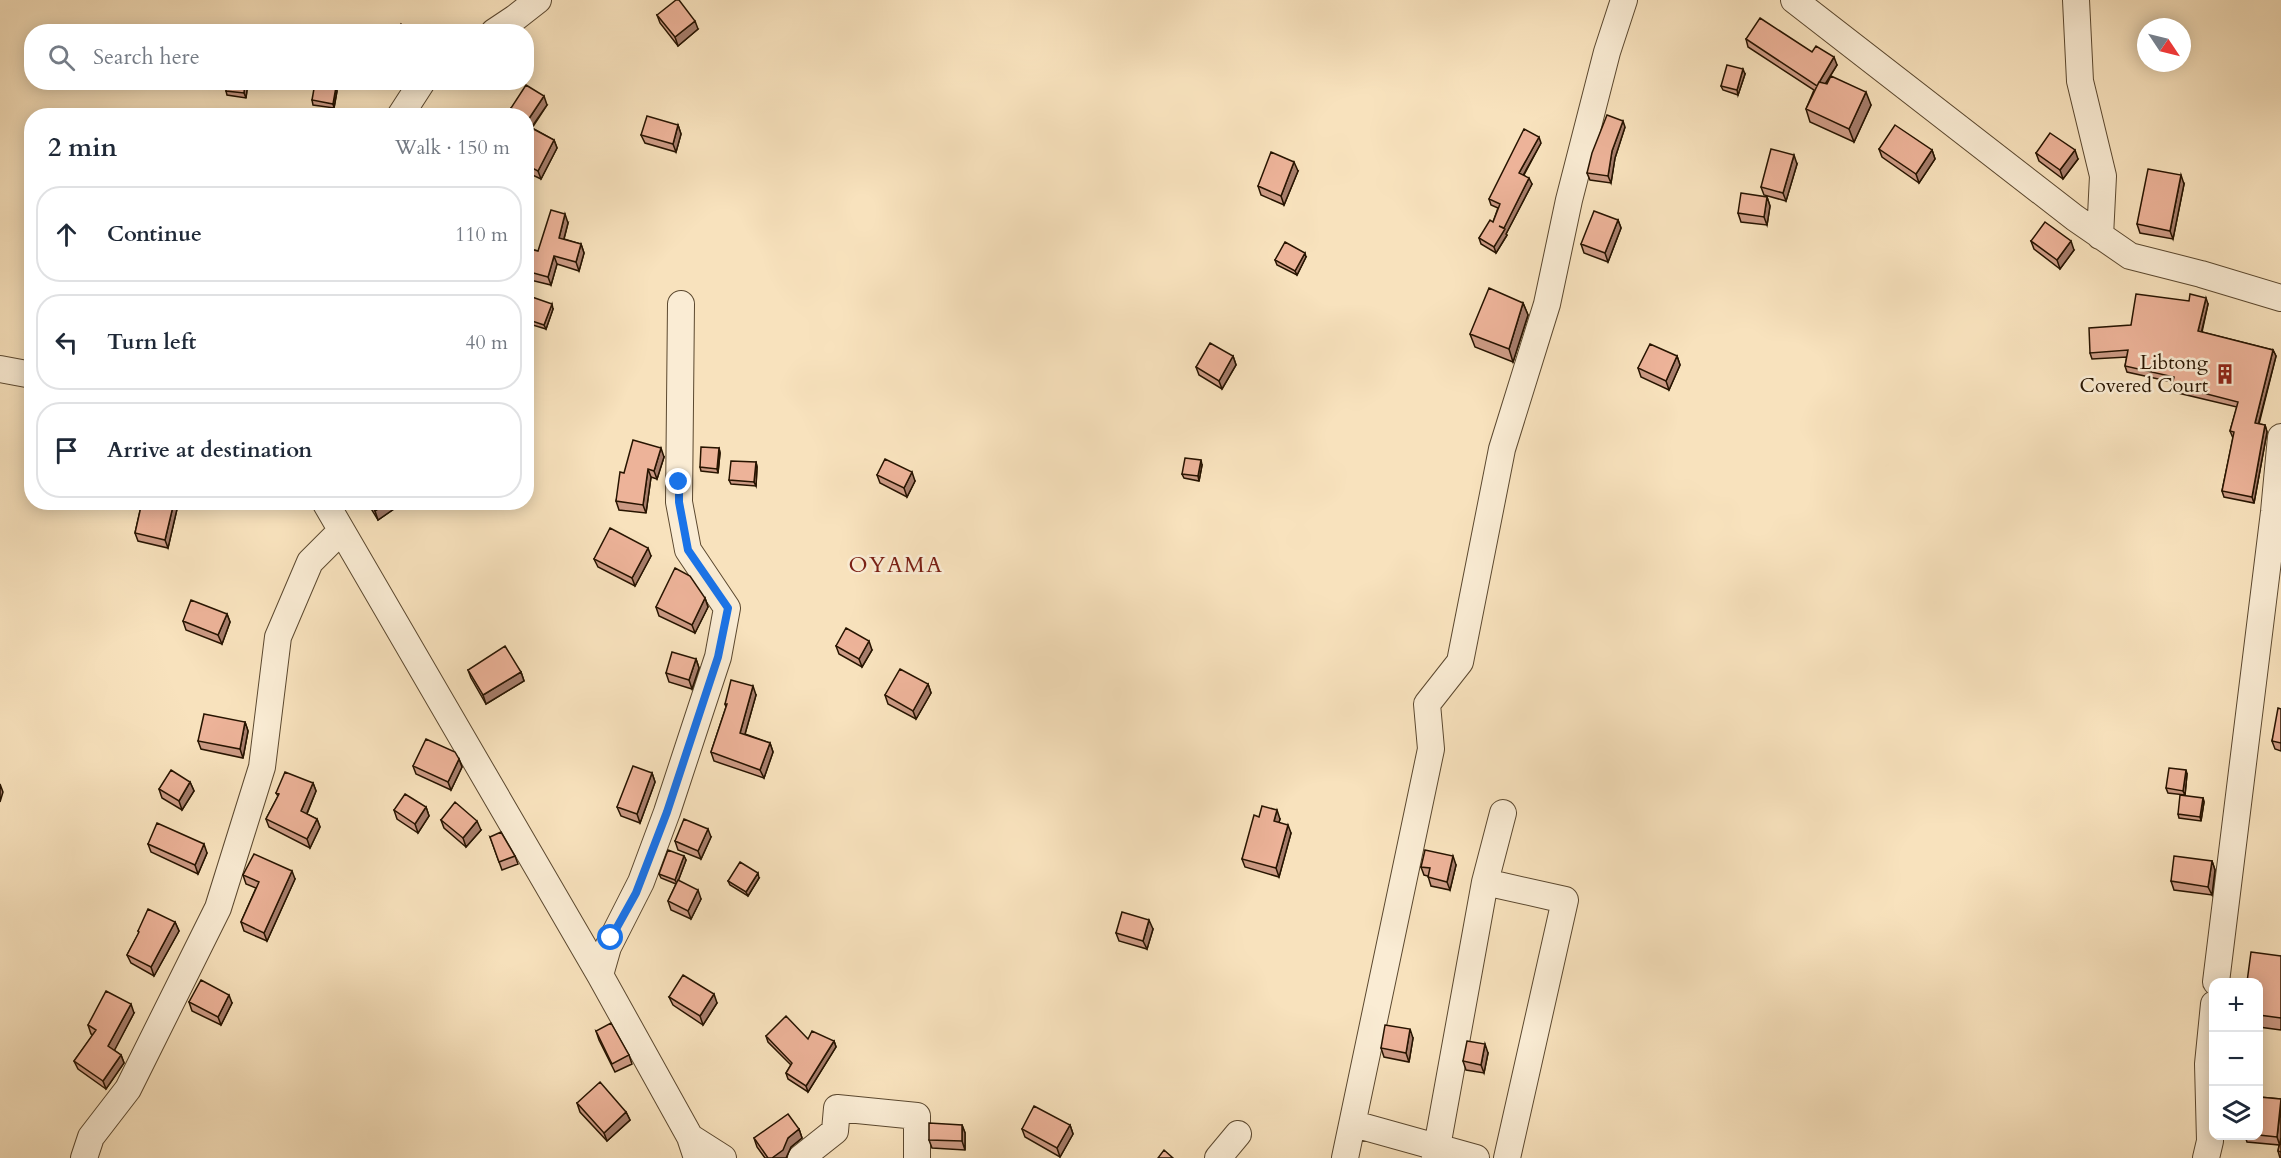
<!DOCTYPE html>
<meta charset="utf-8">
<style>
body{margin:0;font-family:Cardo,serif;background:#f6f6f7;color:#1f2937}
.controls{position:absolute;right:18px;bottom:18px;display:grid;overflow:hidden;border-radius:12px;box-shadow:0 3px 15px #0003}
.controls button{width:54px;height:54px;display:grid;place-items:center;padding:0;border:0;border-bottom:2px solid #e0e1e3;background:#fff;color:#1f2937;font:30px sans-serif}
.compass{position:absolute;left:2137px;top:18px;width:54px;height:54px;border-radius:50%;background:#fff;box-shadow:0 3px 15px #0003;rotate:125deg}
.stop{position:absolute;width:18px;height:18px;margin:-14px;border:4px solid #1a73e8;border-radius:50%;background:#fff}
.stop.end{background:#1a73e8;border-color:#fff;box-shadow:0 2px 6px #0008}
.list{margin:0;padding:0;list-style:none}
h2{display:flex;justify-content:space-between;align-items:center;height:78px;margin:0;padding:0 24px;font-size:26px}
h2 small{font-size:20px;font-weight:400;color:#747a83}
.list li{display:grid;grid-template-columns:39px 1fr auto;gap:18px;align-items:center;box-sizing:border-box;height:96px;margin:0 12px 12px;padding:0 12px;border:2px solid #e0e1e3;border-radius:24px}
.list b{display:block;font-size:22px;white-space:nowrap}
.list em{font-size:20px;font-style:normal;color:#747a83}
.icon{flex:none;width:33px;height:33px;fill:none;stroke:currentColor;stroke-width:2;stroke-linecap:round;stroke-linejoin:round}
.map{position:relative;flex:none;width:2281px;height:1158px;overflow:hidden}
.search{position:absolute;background:#fff;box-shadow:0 3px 15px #0003;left:24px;top:24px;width:510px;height:66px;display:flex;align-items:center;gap:15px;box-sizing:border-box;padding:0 21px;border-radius:24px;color:#747a83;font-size:22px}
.panel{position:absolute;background:#fff;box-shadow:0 3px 15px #0003;left:24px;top:108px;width:510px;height:402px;border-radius:24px}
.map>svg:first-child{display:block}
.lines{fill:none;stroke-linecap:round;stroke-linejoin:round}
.minor-casing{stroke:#5b482f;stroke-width:28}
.minor{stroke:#faecd4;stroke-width:26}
.wall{fill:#cc9a84;stroke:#271400;stroke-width:1.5}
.shaded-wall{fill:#a67d6b;stroke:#271400;stroke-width:1.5}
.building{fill:#edb399;stroke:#271400;stroke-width:1.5}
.route{stroke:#1a73e8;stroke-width:8}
.labels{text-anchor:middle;stroke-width:5;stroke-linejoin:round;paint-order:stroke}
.poi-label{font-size:20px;fill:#271400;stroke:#faecd4;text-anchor:end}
.quarter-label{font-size:22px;letter-spacing:1.5px;fill:#7a1f14;stroke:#faecd4}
</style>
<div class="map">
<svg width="2281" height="1158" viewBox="0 0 2281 1158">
<rect width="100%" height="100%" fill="#f8e2bd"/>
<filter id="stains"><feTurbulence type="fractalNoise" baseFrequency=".00333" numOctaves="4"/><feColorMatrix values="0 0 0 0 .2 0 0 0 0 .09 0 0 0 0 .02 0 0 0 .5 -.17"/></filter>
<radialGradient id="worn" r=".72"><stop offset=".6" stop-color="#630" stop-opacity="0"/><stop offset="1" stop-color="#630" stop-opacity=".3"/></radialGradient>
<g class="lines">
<g class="minor-casing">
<path id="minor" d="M1794,0L2075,218L2130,256L2201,274L2281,298
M2076,0L2080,81L2103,176L2100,236
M494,32L515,18L538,0
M400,116L422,82
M0,369L32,375
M325,502L600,975L690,1137L697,1158
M1485,882L1565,900L1507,1158
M600,975L608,947L641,882L667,812L718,657L727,608L688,550L679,502L681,304
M2216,982L2274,512L2281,437
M1354,1124L1476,1158
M690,1137L723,1158
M84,1158L91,1137L128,1089L218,908L262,767L278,637L310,562L341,531
M801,1158L835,1131L837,1108L917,1116V1158
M1218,1158L1238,1134
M1345,1158L1431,749L1427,704L1460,662L1502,449L1547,304L1569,200L1607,52L1624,0
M1435,1158L1485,882L1503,813
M2206,1158L2210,1141L2208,1064L2214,1004"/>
</g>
<use href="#minor" class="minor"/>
</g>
<path class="wall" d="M657,15L698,29L678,46L660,23Z
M1746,39L1812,52L1837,65L1826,83L1871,105L1854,142L1810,122L1806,109L1814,90L1748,47Z
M1745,74L1738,95L1723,90L1721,86Z
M248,82L246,98L227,95L226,91Z
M374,82H390L388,86Z
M336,87L337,91L334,108L313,105L312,100Z
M547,105L532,128L554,140L557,148L541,179L526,172V116H513L511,108Z
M678,125L681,134L676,152L645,143L641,135Z
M1625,127L1615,158L1611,183L1590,180L1587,173Z
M1541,143L1524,175L1532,184L1506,234L1507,235L1496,253L1481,244L1479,238L1493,222L1498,208L1491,205L1489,199Z
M1879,149L1932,150L1935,159L1919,183L1882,157Z
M2036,153L2078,159L2063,179L2039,161Z
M1797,164L1786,201L1764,195L1761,187Z
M1298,171L1284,205L1261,195L1258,186Z
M2184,184L2173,239L2140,233L2137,224Z
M1767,197L1770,206L1767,225L1741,222L1738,213Z
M1618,220L1621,228L1608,262L1584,253L1581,244Z
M568,223L564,239L581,244L584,253L579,271L557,264L551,285L526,279V248L538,251Z
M2031,241L2074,250L2060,269L2034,249Z
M1306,257L1297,275L1277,265L1275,260Z
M1523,303L1528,315L1513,362L1475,347L1470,334Z
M2208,304L2202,332L2273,350L2276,356L2259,424L2265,425L2267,432L2254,503L2224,497L2222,491L2233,438L2230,431L2237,407L2174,392L2172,385V382L2127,372L2125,366L2127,357L2092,359L2090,353L2131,325Z
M553,309L546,329L526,323V312Z
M1233,356L1236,365L1222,389L1199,375L1196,367Z
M1677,356L1680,365L1669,390L1641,377L1638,368Z
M719,448L720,453L718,473L701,471L700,467Z
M664,457L657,479L651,477L646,513L619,510L616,501L624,473Z
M756,462L757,467L756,486L731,484L729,480Z
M1202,465L1199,481L1184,478L1182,474Z
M877,475L915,481L907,497L880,483Z
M142,502H175L177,509L168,548L138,541L135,533Z
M367,502H404L378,520Z
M651,556L635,586L598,567L594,559Z
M705,598L708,607L695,633L659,616L656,607Z
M227,614L230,622L222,644L186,630L183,621Z
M836,646L872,650L862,667L839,654Z
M696,659L699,668L692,689L669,682L666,673Z
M468,670L521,672L524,681L486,704L471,678Z
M928,684L931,693L916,719L888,704L885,695Z
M756,695L745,734L770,743L773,752L764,778L714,761L711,752L726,707L725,704Z
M2281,709V751L2275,749L2272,741Z
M245,722L248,731L243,758L201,749L198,741Z
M459,759L462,767L451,790L416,774L413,766Z
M652,773L655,782L640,823L621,816L617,807Z
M2187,774L2185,795L2168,793L2166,788Z
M190,782L194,791L182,810L162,798L159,789Z
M313,783L316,791L307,814L317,819L320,827L310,848L269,827L266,819L278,796L276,793Z
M2203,798L2204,802L2201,821L2179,818L2178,814Z
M426,807L429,816L418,833L397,819L394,810Z
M1259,817L1280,819L1279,822L1291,833L1279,877L1245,867L1242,859Z
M441,820L481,830L466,847L444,828Z
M490,837L515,856L518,864L502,870Z
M711,837L701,859L678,850L675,841Z
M148,844L207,853L198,874L151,852Z
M684,856L686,860L678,881L701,899L691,919L671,910L668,901L676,884L661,878L659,874Z
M2212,861L2215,870L2212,895L2174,890L2171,881Z
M1456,865L1450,890L1431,886L1428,876L1424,875L1421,867Z
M243,875L295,879L267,941L244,931L241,922L256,888L246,884Z
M759,878L748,896L730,885L728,881Z
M175,922L179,931L154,976L131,963L127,955L139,933L138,931Z
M1153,929L1147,949L1119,941L1116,933Z
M2281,956V1030L2259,1027V982Z
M669,997L717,1003L703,1025L673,1005Z
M189,1002L232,1003L221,1025L192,1011Z
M134,1013L114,1050L121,1055L124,1063L106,1089L78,1069L74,1061L93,1035L91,1034L88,1025Z
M596,1031L629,1055L632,1064L615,1072L599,1040Z
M766,1036L834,1041L836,1047L808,1092L788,1079L786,1073L791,1065L768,1042Z
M1413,1038L1409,1062L1384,1057L1381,1048Z
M1488,1053L1484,1073L1466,1070L1463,1061Z
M2259,1097L2281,1099V1158H2280L2278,1151L2279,1145L2247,1142L2245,1136H2259Z
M577,1103L626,1112L630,1120L607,1141L580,1112Z
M962,1125L965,1133V1150L932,1148L929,1140Z
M1070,1125L1073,1134L1060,1157L1025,1137L1022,1129Z
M799,1129L802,1138L791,1147L786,1158H765L757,1147L754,1138Z"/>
<path class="shaded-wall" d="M695,21L698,29L678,46L675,37Z
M1834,57L1837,65L1819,94L1817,86Z
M1743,69L1745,74L1738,95L1737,90Z
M245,82H248L246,98L244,93Z
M336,87L337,91L334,108L333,104Z
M1866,92L1871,105L1854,142L1849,129Z
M544,96L547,105L531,128L528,120Z
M1623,121L1625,127L1615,158L1611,183L1608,176L1612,151Z
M678,125L681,134L676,152L673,144Z
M1539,137L1541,143L1521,179L1519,173Z
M554,140L557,148L541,179L538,171Z
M1932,150L1935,159L1919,183L1916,174Z
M2075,150L2078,159L2063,179L2060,170Z
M1794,155L1797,164L1786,201L1783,193Z
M1294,162L1298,171L1284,205L1281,196Z
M2181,175L2184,184L2173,239L2170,231Z
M1529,178L1532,184L1506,234L1507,235L1496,253L1494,247Z
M1767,197L1770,206L1767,225L1764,217Z
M565,214L568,223L562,246L559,238Z
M1618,220L1621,228L1608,262L1605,253Z
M2071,241L2074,250L2060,269L2057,260Z
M581,244L584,253L579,271L576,262Z
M1305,253L1306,257L1297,275L1295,271Z
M554,256L557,264L551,285L548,277Z
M2206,298L2208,304L2200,338L2198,331Z
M1523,303L1528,315L1513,362L1509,349Z
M552,304L553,309L546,329L544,325Z
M2273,350L2276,356L2257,429L2255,423Z
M1233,356L1236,365L1222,389L1219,381Z
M1677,356L1680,365L1669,390L1666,381Z
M2265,425L2267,432L2254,503L2252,497Z
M661,448L664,457L657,479L654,471Z
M719,448L720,453L718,473L717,469Z
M1201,460L1202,465L1199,481L1198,476Z
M756,462L757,467L756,486L754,482Z
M648,469L651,477L646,513L643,505Z
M912,472L915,481L907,497L904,488Z
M174,502H175L177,509L168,548L165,540Z
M388,502H404L378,520L375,511Z
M648,548L651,556L635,586L632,578Z
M705,598L708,607L695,633L692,625Z
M227,614L230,622L222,644L218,635Z
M869,641L872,650L862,667L859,659Z
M696,659L699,668L692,689L689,680Z
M521,672L524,681L486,704L483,695Z
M928,684L931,693L916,719L913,711Z
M753,686L756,695L743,741L740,733Z
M245,722L248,731L243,758L240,749Z
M770,743L773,752L764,778L760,770Z
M459,759L462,767L451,790L448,782Z
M2186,770L2187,774L2185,795L2183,791Z
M652,773L655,782L640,823L637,814Z
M190,782L194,791L182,810L179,801Z
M313,783L316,791L304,820L301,811Z
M0,784L3,792L0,802Z
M2203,798L2204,802L2201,821L2200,817Z
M426,807L429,816L418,833L415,824Z
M1277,810L1280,819L1277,829L1274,821Z
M317,819L320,827L310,848L307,839Z
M477,821L481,830L466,847L463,838Z
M1288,825L1291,833L1279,877L1276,868Z
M708,829L711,837L701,859L698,851Z
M204,844L207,853L198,874L195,865Z
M684,856L686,860L677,884L675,880Z
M1453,856L1456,865L1450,890L1447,882Z
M2212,861L2215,870L2212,895L2208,887Z
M292,871L295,879L267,941L264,933Z
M758,873L759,878L748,896L746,892Z
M698,890L701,899L691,919L688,911Z
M1149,920L1153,929L1147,949L1143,941Z
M175,922L179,931L154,976L151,967Z
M714,994L717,1003L703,1025L700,1016Z
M229,995L232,1003L221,1025L218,1017Z
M131,1004L134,1013L112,1055L108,1046Z
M1410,1029L1413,1038L1409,1062L1406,1053Z
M834,1041L836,1047L808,1092L806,1086Z
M1485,1044L1488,1053L1484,1073L1481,1065Z
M121,1055L124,1063L106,1089L103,1081Z
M2281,1105V1138L2280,1146L2277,1137Z
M626,1112L630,1120L607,1141L604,1133Z
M962,1125L965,1133V1150L962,1141Z
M1070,1125L1073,1134L1060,1157L1057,1148Z
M799,1129L802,1138L791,1147L786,1158H772L788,1138Z"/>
<path class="building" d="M676,0H679L695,21L675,37L657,15Z
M1760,18L1812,52L1816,46L1834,57L1817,86L1746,39Z
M401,24L410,32H396Z
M1727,65L1743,69L1737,90L1721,86Z
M1831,76L1866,92L1849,129L1806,109L1819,82L1827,84Z
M227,82H245L244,93L226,91Z
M315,83L336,87L333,104L312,100Z
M526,85L544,96L528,120L526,119V116H522L511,108Z
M1607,115L1623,121L1612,151L1608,176L1587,173L1592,153Z
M647,116L678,125L673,144L641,135Z
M526,125L554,140L538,171L526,165Z
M1895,125L1932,150L1916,174L1879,149Z
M1524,129L1539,137L1519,173L1529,178L1504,228L1499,226L1505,229L1494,247L1479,238L1490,220L1493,222L1500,204L1489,199Z
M2050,133L2075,150L2060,170L2036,153Z
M1771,149L1794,155L1783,193L1761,187Z
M1271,152L1294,162L1281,196L1258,186Z
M2148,169L2181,175L2170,231L2137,224Z
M1741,193L1767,197L1764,217L1738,213Z
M551,210L565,214L559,238L581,244L576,262L554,256L548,277L526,271V248L538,251Z
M1594,211L1618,220L1605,253L1581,244Z
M2045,222L2071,241L2057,260L2031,241Z
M1285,242L1305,253L1295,271L1275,260Z
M1489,288L1523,303L1509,349L1470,334Z
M2136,294L2189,301L2190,294L2206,298L2198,331L2273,350L2255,423L2265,425L2252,497L2222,491L2234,432L2230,431L2238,402L2172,385L2174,377L2125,366L2128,350L2090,353L2089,328L2131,325Z
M532,297L552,304L544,325L526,319V312Z
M1210,343L1233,356L1219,381L1196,367Z
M1650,344L1677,356L1666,381L1638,368Z
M633,440L661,448L654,471L648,469L643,505L616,501L620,472L624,473Z
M701,447L719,448L717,469L700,467Z
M1185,458L1201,460L1198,476L1182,474Z
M885,459L912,472L904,488L877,475Z
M731,461L756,462L754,482L729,480Z
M142,502H174L165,540L135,533Z
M369,502H388L375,511Z
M610,528L648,548L632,578L594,559Z
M675,568L690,576L705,598L692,625L656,607Z
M191,600L227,614L218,635L183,621Z
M846,628L869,641L859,659L836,646Z
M505,646L521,672L483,695L468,670Z
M672,652L696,659L689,680L666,673Z
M900,669L928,684L913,711L885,695Z
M731,680L753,686L740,733L770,743L760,770L711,752L727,704H725Z
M2278,708L2281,709V743L2272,741Z
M204,714L245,722L240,749L198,741Z
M426,739L455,752L459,759L448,782L413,766Z
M633,766L652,773L637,814L617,807Z
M2169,768L2186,770L2183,791L2166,788Z
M171,770L190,782L179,801L159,789Z
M285,772L313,783L301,811L317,819L307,839L266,819L279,794L276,793Z
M405,794L426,807L415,824L394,810Z
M2180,795L2203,798L2200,817L2178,814Z
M455,802L477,821L463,838L441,820Z
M1262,806L1277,810L1274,821L1288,825L1276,868L1242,859L1254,815L1259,817Z
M684,819L708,829L698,851L675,841Z
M157,823L204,844L195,865L148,844Z
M501,832L515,856L499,862L490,837Z
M668,850L684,856L675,880L659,874Z
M1425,850L1453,856L1447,882L1428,877L1430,868L1421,867Z
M254,854L292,871L264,933L241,922L259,882L243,875Z
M2174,856L2212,861L2208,887L2171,881Z
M740,862L758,873L746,892L728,881Z
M678,880L698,890L688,911L668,901Z
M148,909L175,922L151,967L127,955L139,932L138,931Z
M1122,912L1149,920L1143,941L1116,933Z
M2251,952L2281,956V1018L2259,1015V982H2247Z
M683,975L714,994L700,1016L669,997Z
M201,980L229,995L218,1017L189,1002Z
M106,991L131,1004L108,1046L121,1055L103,1081L74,1061L96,1030L88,1025Z
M786,1016L808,1039L812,1031L834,1041L806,1086L786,1073L792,1063L766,1036Z
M611,1023L629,1055L612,1064L596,1031Z
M1385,1025L1410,1029L1406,1053L1381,1048Z
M1467,1041L1485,1044L1481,1065L1463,1061Z
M600,1082L626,1112L604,1133L577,1103Z
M2259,1097L2281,1099L2277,1137L2259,1135Z
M1034,1106L1070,1125L1057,1148L1022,1129Z
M788,1114L799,1129L788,1138L783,1150L772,1158H768L754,1138Z
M929,1123L962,1125V1141L929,1140Z
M2281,1138V1152L2278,1151Z
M1164,1150L1173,1158H1158Z"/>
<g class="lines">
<path class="route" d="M611,938L636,893L667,812L718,657L728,608L688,550L679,502V482"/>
</g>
<defs>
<g id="building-bare" transform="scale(1.62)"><path d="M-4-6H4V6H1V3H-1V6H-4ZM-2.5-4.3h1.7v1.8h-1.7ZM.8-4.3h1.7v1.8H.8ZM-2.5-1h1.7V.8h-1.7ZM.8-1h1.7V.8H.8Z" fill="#8f2418" stroke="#faecd4" stroke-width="2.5" paint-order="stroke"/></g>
</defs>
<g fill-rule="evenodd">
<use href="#building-bare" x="2225" y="374"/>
</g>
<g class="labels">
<g class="poi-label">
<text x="2208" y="369">Libtong<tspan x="2208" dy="23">Covered Court</tspan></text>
</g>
<g class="quarter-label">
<text x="896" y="572">OYAMA</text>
</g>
</g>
<rect width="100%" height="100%" filter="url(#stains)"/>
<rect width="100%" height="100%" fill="url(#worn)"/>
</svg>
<div class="controls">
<button>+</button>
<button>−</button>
<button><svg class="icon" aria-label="layers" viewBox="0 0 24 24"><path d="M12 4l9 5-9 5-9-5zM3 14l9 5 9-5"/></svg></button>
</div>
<svg class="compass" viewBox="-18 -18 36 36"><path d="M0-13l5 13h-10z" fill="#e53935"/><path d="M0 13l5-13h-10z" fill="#747a83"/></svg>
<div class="stop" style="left:611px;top:938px"></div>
<div class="stop end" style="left:679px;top:482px"></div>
<div class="search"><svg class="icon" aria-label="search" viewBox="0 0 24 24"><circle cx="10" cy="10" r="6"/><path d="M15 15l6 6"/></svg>Search here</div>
<section class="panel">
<h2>2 min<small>Walk · 150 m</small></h2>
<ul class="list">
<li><svg class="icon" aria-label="ahead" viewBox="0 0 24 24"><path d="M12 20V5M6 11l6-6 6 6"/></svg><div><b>Continue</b></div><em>110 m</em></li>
<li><svg class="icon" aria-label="left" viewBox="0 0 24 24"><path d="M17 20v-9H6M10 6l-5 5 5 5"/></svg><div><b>Turn left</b></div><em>40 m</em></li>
<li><svg class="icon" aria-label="arrive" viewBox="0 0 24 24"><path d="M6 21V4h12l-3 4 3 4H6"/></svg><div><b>Arrive at destination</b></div></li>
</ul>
</section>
</div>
